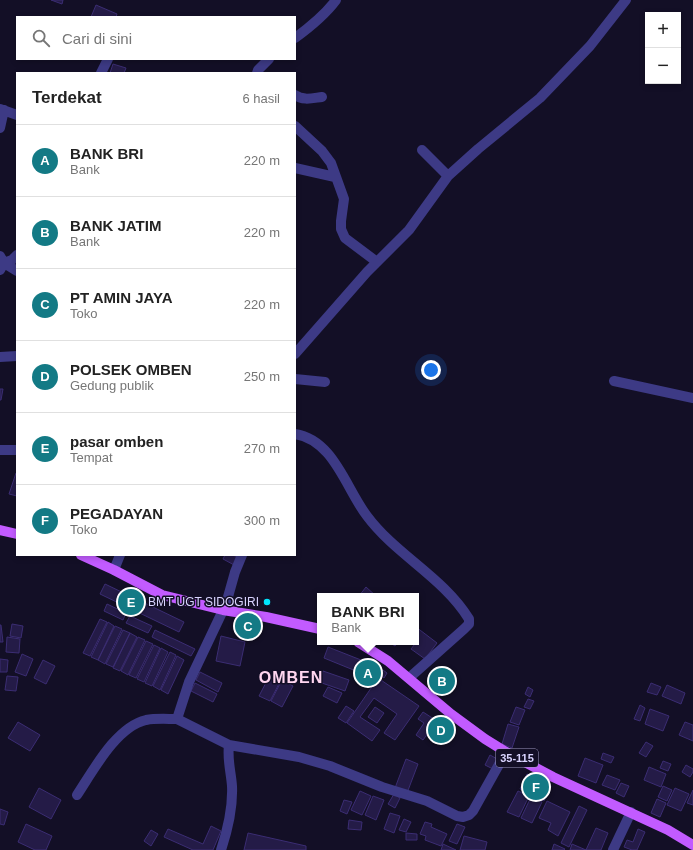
<!DOCTYPE html>
<html lang="id">
<meta charset="utf-8">
<style>
body{margin:0;font-family:Arial,sans-serif;background:#f6f6f6;color:#222}
.controls{position:absolute;right:12px;top:12px;display:grid;overflow:hidden;border-radius:0px;box-shadow:0 2px 6px #0003}
.controls button{width:36px;height:36px;display:grid;place-items:center;padding:0;border:0;border-bottom:1px solid #e0e0e0;background:#fff;color:#222;font:20px sans-serif}
.you{position:absolute;left:431px;top:370px;width:14px;height:14px;margin:-10px;border:3px solid #fff;border-radius:50%;background:#1a73e8;box-shadow:0 0 0 6px #1a73e833}
.badge{display:grid;place-items:center;width:26px;height:26px;border-radius:50%;background:#137a85;color:#fff;font-size:13px;font-weight:700}
.pin{position:absolute;translate:-50% -50%;border:2px solid #fff;box-shadow:0 1px 4px #0006}
.popup{position:absolute;left:317px;top:593px;width:102px;height:52px;box-sizing:border-box;display:grid;place-content:center;border-radius:0px;background:#fff;filter:drop-shadow(0 1px 3px #0005);font-size:13px;white-space:nowrap;color:#767676}
.popup b{font-size:15px;color:#222}
.popup::after{content:'';position:absolute;left:50%;top:100%;margin-left:-8px;border:8px solid transparent;border-top-color:#fff}
.list{margin:0;padding:0;list-style:none}
h2{display:flex;justify-content:space-between;align-items:center;height:52px;margin:0;padding:0 16px;font-size:17px}
h2 small{font-size:13px;font-weight:400;color:#767676}
.list li{display:grid;grid-template-columns:26px 1fr auto;gap:12px;align-items:center;box-sizing:border-box;height:72px;padding:0 16px;border-top:1px solid #e0e0e0}
.list b{display:block;font-size:15px;white-space:nowrap}
.list p{margin:0;font-size:13px;white-space:nowrap;color:#767676}
.list em{font-size:13px;font-style:normal;color:#767676}
.icon{flex:none;width:22px;height:22px;fill:none;stroke:currentColor;stroke-width:2;stroke-linecap:round;stroke-linejoin:round}
.map{position:relative;flex:none;width:693px;height:850px;overflow:hidden}
.search{position:absolute;background:#fff;box-shadow:0 2px 6px #0003;left:16px;top:16px;width:280px;height:44px;display:flex;align-items:center;gap:10px;box-sizing:border-box;padding:0 14px;border-radius:0px;color:#767676;font-size:15px}
.panel{position:absolute;background:#fff;box-shadow:0 2px 6px #0003;left:16px;top:72px;width:280px;height:484px;border-radius:0px}
.map>svg:first-child{display:block}
.building{fill:#241b47;stroke:#3b2d73}
.lines{fill:none;stroke-linecap:round;stroke-linejoin:round}
.minor{stroke:#3d3a85;stroke-width:10}
.primary{stroke:#c25bff;stroke-width:10}
.poi-dot{fill:#00e5ff;stroke:#130f26;stroke-width:1.5}
.labels{text-anchor:middle;stroke-width:3;stroke-linejoin:round;paint-order:stroke}
.shield{fill:#130f26;stroke:#9e99be;stroke-width:1}
.shield-label{font-size:11px;font-weight:bold;fill:#d9d4ff}
.poi-label{font-size:12px;fill:#d9d4ff;stroke:#130f26;text-anchor:end}
.district-label{font-size:16px;font-weight:bold;letter-spacing:1px;fill:#ffd6f0;stroke:#130f26}
</style>
<div class="map">
<svg width="693" height="850" viewBox="0 0 693 850">
<rect width="100%" height="100%" fill="#130f26"/>
<path class="building" d="M51,0H63L62,4Z
M96,5L117,14L116,17H91Z
M113,64L126,68L124,73H110Z
M0,389H3L1,400H0Z
M16,473L17,474V496L9,494Z
M225,555H233L239,558L236,566L223,559Z
M105,584L184,622L179,632L100,594Z
M366,587L376,596H359Z
M107,604L126,613L123,620L104,611Z
M130,616L152,626L148,633L126,623Z
M100,619L107,622L90,656L83,653Z
M108,622L114,626L98,660L91,657Z
M246,623L251,624L250,629L245,628Z
M12,624L23,626L21,638L10,636Z
M0,625H1L3,642H0Z
M115,626L122,629L105,664L98,660Z
M416,627L437,643L425,659L411,649L418,640L416,639Z
M123,630L130,633L113,667L106,664Z
M155,630L195,649L191,656L152,637Z
M130,633L137,637L120,671L113,668Z
M221,636L245,642L240,666L216,661Z
M7,637L20,639L19,653L6,652Z
M138,637L145,640L128,675L121,671Z
M146,641L153,644L136,678L129,675Z
M389,642H398L395,646Z
M154,645L160,648L144,682L137,679Z
M328,647L361,660L356,671L324,658Z
M161,648L168,652L152,686L145,683Z
M170,652L176,655L160,690L153,686Z
M22,654L33,659L26,676L15,672Z
M177,656L184,660L168,694L161,690Z
M0,659L8,660L7,672H0Z
M368,659L381,668L369,687L355,678Z
M43,660L55,666L46,684L34,678Z
M383,670L387,673L384,678L380,675Z
M323,671L349,680L345,691L319,682Z
M200,672L222,683L218,692L196,680Z
M270,675L281,680L270,701L259,696Z
M7,676L18,677L16,691L5,690Z
M378,678L419,706L395,740L384,733L397,714L374,698L360,717L380,730L372,741L347,723Z
M282,680L293,686L282,707L271,701Z
M195,683L217,694L213,702L191,691Z
M651,683L661,687L657,695L647,692Z
M667,685L685,693L681,704L662,696Z
M328,687L342,693L337,703L323,696Z
M528,687L533,690L530,697L525,694Z
M528,699L534,701L530,709L524,707Z
M640,705L645,708L640,721L634,719Z
M346,706L354,711L346,723L338,718Z
M375,707L384,713L377,723L368,717Z
M516,707L525,710L519,725L510,722Z
M650,709L669,716L663,731L645,724Z
M423,712L437,721L423,740L416,735L424,723L418,719Z
M443,721L451,729L440,739L432,731Z
M18,722L40,735L30,751L8,738Z
M685,722L693,725V741L679,735Z
M508,724L519,727L512,748L502,744Z
M646,742L653,746L646,757L639,753Z
M603,753L614,757L611,763L601,759Z
M490,755L499,760L495,770L485,765Z
M585,758L603,765L596,783L578,776Z
M406,759L418,764L407,793L395,788Z
M663,761L671,764L668,771L660,768Z
M686,765L693,769V772L690,777L682,772Z
M649,767L666,774L661,787L644,780Z
M527,774L551,786L544,801L520,789Z
M607,775L620,780L615,790L602,785Z
M621,783L629,786L624,797L616,793Z
M663,786L672,790L667,801L658,797Z
M39,788L61,800L51,819L29,807Z
M675,788L689,794L681,811L667,805Z
M693,790V805L687,803Z
M360,791L371,796L362,815L351,810Z
M518,791L529,796L519,817L507,812Z
M394,794L400,798L395,808L388,804Z
M373,796L384,800L376,820L365,815Z
M531,797L542,802L532,823L521,818Z
M657,799L666,803L660,817L651,813Z
M344,800L352,802L347,814L340,811Z
M547,801L570,812L558,836L548,830L551,823L539,818Z
M579,806L587,810L569,847L561,843Z
M0,809L8,812L4,825L0,824Z
M390,813L400,816L394,833L384,829Z
M404,819L411,822L406,832L399,830Z
M349,820L362,822L361,830L348,829Z
M425,822L432,824L431,827L447,834L441,846L425,840L426,836L420,834Z
M26,824L52,836L46,850H35L18,842Z
M457,824L465,827L457,844L449,841Z
M211,826L221,831L213,850H193L164,837L168,829L203,844Z
M596,828L608,833L601,850H570L572,844L586,850Z
M638,829L645,832L637,850H632L624,847L627,840L633,842Z
M151,830L158,834L151,846L144,841Z
M248,833L306,846V850H244Z
M406,833L417,834V840H406Z
M464,836L487,842L485,850H460Z
M443,844L456,850H441Z
M554,844L565,849L564,850H552Z"/>
<g class="lines">
<path class="minor" d="M295,38C310,27 325,15 336,0
M101,73L108,59
M257,73L258,70L269,59
M295,95C303,101 313,98 322,97
M0,109L17,115
M295,126L322,151L331,163L344,199L341,221V229L345,238L377,262
M0,128L4,110
M422,150L448,176
M295,168L335,177
M0,256L4,263L17,271
M0,270L4,263L12,260L17,255
M295,354L367,272L409,230L448,176L478,149L540,98L590,46L626,0
M0,357L17,356
M295,379L325,382
M614,381L693,398
M295,434C334,440 346,489 367,516C396,555 443,577 469,619V624L464,629L409,678
M0,450H17
M242,555L235,572L226,604L189,682L177,719L229,745L299,757L330,766L382,787L427,801L457,816L463,817L469,815L473,811L506,752
M114,570L120,555
M77,795C93,771 116,727 146,720C156,718 167,719 177,719
M221,850C228,829 233,808 232,786C231,772 227,759 229,745
M613,850L631,812"/>
<path class="primary" d="M0,530L17,534
M81,555L114,570L162,595L223,610L266,617L320,629
M358,642L388,661L451,714L485,739L506,752L553,777L668,830L693,845"/>
</g>
<circle class="poi-dot" cx="267" cy="602" r="4"/>
<g class="labels">
<rect class="shield" x="496" y="749" width="42" height="18" rx="3"/>
<g class="shield-label">
<text x="517" y="762">35-115</text>
</g>
<g class="poi-label">
<text x="259" y="606">BMT UGT SIDOGIRI</text>
</g>
<g class="district-label">
<text x="291" y="683">OMBEN</text>
</g>
</g>
</svg>
<div class="controls">
<button>+</button>
<button>−</button>
</div>
<div class="you"></div>
<div class="pin badge" style="left:368px;top:673px">A</div>
<div class="popup"><b>BANK BRI</b>Bank</div>
<div class="pin badge" style="left:442px;top:681px">B</div>
<div class="pin badge" style="left:248px;top:626px">C</div>
<div class="pin badge" style="left:441px;top:730px">D</div>
<div class="pin badge" style="left:131px;top:602px">E</div>
<div class="pin badge" style="left:536px;top:787px">F</div>
<div class="search"><svg class="icon" aria-label="search" viewBox="0 0 24 24"><circle cx="10" cy="10" r="6"/><path d="M15 15l6 6"/></svg>Cari di sini</div>
<section class="panel">
<h2>Terdekat<small>6 hasil</small></h2>
<ul class="list">
<li><span class="badge">A</span><div><b>BANK BRI</b><p>Bank</p></div><em>220 m</em></li>
<li><span class="badge">B</span><div><b>BANK JATIM</b><p>Bank</p></div><em>220 m</em></li>
<li><span class="badge">C</span><div><b>PT AMIN JAYA</b><p>Toko</p></div><em>220 m</em></li>
<li><span class="badge">D</span><div><b>POLSEK OMBEN</b><p>Gedung publik</p></div><em>250 m</em></li>
<li><span class="badge">E</span><div><b>pasar omben</b><p>Tempat</p></div><em>270 m</em></li>
<li><span class="badge">F</span><div><b>PEGADAYAN</b><p>Toko</p></div><em>300 m</em></li>
</ul>
</section>
</div>
